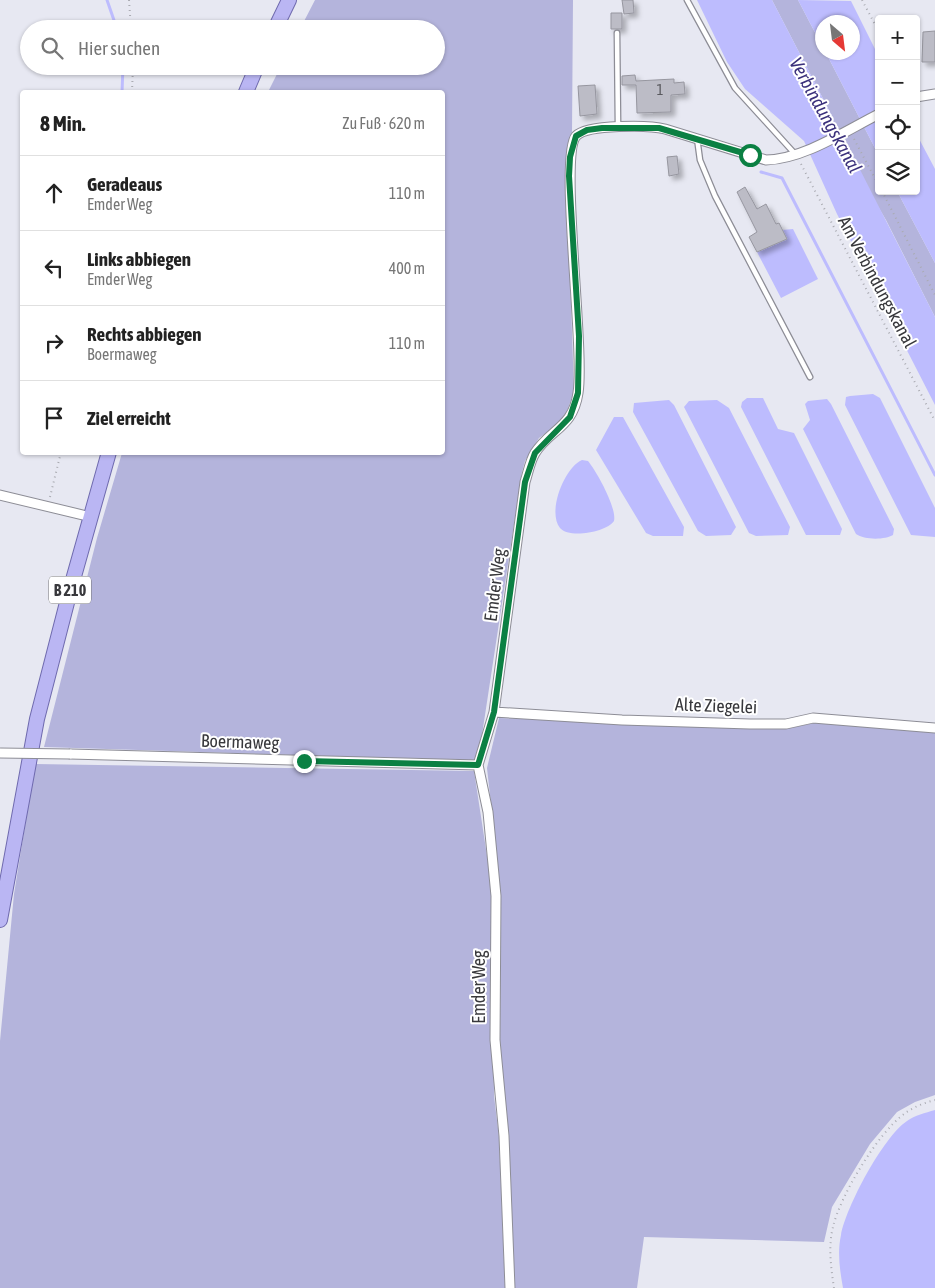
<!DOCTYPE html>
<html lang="de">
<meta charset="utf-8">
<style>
body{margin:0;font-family:"Asap Condensed",sans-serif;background:#f2f2f2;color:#222}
.controls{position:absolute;right:15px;top:15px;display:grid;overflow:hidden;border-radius:5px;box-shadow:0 1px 4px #0004}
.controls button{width:45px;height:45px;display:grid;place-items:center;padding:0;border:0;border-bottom:1px solid #e0e0e0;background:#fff;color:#222;font:25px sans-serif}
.compass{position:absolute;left:815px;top:15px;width:45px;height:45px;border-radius:50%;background:#fff;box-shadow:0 1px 4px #0004;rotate:152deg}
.stop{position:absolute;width:15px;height:15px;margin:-11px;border:4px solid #0b8043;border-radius:50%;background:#fff}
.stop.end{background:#0b8043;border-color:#fff;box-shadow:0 1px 5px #0008}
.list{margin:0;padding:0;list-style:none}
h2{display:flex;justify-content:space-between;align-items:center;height:65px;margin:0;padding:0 20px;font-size:21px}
h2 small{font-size:16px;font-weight:400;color:#767676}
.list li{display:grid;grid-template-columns:32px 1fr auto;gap:15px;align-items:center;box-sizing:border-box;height:75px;padding:0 20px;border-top:1px solid #e0e0e0}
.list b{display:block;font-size:19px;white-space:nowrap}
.list p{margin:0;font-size:16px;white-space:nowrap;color:#767676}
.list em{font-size:16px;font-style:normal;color:#767676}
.icon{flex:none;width:28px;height:28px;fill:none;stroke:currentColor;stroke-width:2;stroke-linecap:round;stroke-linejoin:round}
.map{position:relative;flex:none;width:935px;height:1288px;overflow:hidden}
.search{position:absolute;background:#fff;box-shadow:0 1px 4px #0004;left:20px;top:20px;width:425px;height:55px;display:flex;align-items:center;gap:12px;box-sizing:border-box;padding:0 18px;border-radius:28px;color:#767676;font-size:19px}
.panel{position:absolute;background:#fff;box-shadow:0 1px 4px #0004;left:20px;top:90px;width:425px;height:365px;border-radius:5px}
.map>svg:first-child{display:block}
.green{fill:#b4b4dc}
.water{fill:#bdbcfe}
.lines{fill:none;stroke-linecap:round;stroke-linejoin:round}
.stream{stroke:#bdbcfe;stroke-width:3}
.building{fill:#bcbcc6;stroke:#96969f;filter:url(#shadow)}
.lane-casing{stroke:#8d8d96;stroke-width:7}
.street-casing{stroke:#8d8d96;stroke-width:11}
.primary-casing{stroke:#6f6aae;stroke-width:16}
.path{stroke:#aaabb2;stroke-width:2;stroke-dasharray:1 4;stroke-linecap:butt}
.lane{stroke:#fff;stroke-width:4.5}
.street{stroke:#fff;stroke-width:9}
.primary{stroke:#bab6f3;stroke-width:14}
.street-bridge-casing{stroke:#8d8d96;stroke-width:11;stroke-linecap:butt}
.street-bridge{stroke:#fff;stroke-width:9}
.route{stroke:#0b8043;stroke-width:6}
.labels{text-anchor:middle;stroke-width:4;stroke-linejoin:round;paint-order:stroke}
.number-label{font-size:15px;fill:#59595e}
.shield{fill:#fff;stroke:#747476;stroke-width:1}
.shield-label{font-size:16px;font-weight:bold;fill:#38383c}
.street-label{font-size:18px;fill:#38383c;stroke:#fff}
.water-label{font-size:19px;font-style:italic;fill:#3b317c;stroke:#fff}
</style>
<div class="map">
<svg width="935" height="1288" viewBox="0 0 935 1288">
<defs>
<filter id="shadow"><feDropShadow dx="4" dy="4" stdDeviation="2.5" flood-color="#0004"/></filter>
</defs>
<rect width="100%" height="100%" fill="#e7e8f2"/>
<path class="green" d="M315,0H573L572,132L566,154L574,392L567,411L556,426L539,438L525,461L522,472L478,761L44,747L97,538L122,453L442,452V92H268L281,66H436V29H300Z
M772,0H798L822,46V52L826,53L879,156V191H897L935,263V317L886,220L834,133L832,116Z
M499,718L785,729L814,723L935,731V1095L915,1102L897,1112L870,1144L832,1207L824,1242L644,1237L637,1288H514L508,1134L503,1094L500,1039L501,896L487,768Z
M35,764L474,771L493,895L494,1096L499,1137L505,1288H0V1041L14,894Z"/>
<path class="water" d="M697,0H772L832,116C837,134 834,135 849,148L935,317V405L837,214L804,141L745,89L727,62Z
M798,0L851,1L879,57V156L826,53L852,52V22H822V46Z
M916,133L935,169V263L897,191H916Z
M793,229L818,279L781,298L757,252L787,239L782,230Z
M873,394L880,398L935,508V537L911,535L845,405L846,397L850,396Z
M747,398H763L778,429L794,433L842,529L840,535H806L741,407L742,402Z
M827,399L831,404L894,529L893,535C885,540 864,540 856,534L803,429L810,420L805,404L808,401Z
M669,400L674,405L736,527L731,535L706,536L698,531L633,412L634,403Z
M717,400L729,408L790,527L788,535L756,536L749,533L684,407L689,401Z
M614,417H623L684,527L683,536H653L646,533L596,450Z
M582,460L588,461C597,472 617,508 614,521C607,532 569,539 560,528C547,512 564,468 582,460Z
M935,1110V1288H843C840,1271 837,1253 841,1235C846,1207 883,1137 907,1121C915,1115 925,1113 935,1110Z"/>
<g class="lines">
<path class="stream" d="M107,0L117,29
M122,92L123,66
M761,172L782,178L935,475"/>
</g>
<path class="building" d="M622,0H633L634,13L624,14Z
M611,13H622V29H611Z
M935,31V62H922L923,32Z
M635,75L636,81L674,79V83L684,82L685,94L671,95V112L637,113L636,85H622V76Z
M595,85L597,114L580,116L578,86Z
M677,156L679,174L669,176L667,157Z
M745,187L757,209L766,204L776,224L779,223L787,239L757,252L749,237L757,232L737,192Z"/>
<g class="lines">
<g class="lane-casing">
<path id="lane" d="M687,0L735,88L796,155
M617,33L618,126
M697,138L700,160L715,196L810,377"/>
</g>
<g class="street-casing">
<path id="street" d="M916,97L935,94
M0,495L91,517
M494,712L622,720L750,724H786L813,718L935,728
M70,754L478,765
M510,1288L504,1136L495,1040L496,896L488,812L478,765L494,712L525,482C528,473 530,461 535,453C550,429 573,428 578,393C585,349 559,156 576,136C587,124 650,125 665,129L766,160C804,159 845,131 879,114"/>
</g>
<g class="primary-casing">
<path id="primary" d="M275,29L289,0
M246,92L257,66
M0,920L37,719L71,587L109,452"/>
</g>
<path class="path" d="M129,0L131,29
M862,0L879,32
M132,92L133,66
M854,139L879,186
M801,164L935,421
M882,191L935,295
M50,497L61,452
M834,1288C831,1268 828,1246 833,1227C840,1196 878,1133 904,1114C913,1107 924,1103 935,1100"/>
<use href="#lane" class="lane"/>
<use href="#street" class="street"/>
<use href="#primary" class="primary"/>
<g class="street-bridge-casing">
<path id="street-bridge" d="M0,753L70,754"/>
</g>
<use href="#street-bridge" class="street-bridge"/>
</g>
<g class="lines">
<path class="route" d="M304,761L478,765L494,712L525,482L535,453L570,417L578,393L579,336L569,176L570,157L576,136L587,130L602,128H659L750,155"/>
</g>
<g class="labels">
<g class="number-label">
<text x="660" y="95">1</text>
</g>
<rect class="shield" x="49" y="576.5" width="42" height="27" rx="4"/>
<g class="shield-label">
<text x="70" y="596">B 210</text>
</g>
<g class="street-label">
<text transform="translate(877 282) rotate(62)" y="6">Am Verbindungskanal</text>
<text transform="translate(495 585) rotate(-83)" y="6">Emder Weg</text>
<text transform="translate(716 706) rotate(2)" y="6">Alte Ziegelei</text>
<text transform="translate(240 742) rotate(2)" y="6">Boermaweg</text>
<text transform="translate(479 987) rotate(-90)" y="6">Emder Weg</text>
</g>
<g class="water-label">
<text transform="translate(826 115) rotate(61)" y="7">Verbindungskanal</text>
</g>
</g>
</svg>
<div class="controls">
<button>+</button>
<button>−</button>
<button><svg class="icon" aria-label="locate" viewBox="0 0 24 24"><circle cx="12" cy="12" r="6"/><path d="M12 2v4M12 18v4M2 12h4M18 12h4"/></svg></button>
<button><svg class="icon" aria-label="layers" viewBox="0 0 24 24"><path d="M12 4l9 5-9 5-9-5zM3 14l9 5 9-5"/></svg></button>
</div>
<svg class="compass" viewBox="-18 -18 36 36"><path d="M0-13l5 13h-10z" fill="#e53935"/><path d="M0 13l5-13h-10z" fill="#767676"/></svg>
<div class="stop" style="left:750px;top:155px"></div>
<div class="stop end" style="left:304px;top:761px"></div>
<div class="search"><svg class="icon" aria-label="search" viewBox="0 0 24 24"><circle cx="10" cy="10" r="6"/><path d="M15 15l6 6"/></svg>Hier suchen</div>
<section class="panel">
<h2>8 Min.<small>Zu Fuß · 620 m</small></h2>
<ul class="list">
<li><svg class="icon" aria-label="ahead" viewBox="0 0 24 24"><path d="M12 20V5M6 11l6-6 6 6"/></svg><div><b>Geradeaus</b><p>Emder Weg</p></div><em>110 m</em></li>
<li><svg class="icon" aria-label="left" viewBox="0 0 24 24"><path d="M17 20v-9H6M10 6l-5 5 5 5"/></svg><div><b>Links abbiegen</b><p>Emder Weg</p></div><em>400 m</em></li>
<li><svg class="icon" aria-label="right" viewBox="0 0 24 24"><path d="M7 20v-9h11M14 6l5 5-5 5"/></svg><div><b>Rechts abbiegen</b><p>Boermaweg</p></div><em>110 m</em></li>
<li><svg class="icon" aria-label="arrive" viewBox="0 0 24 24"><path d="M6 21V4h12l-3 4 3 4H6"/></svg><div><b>Ziel erreicht</b></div></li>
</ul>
</section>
</div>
